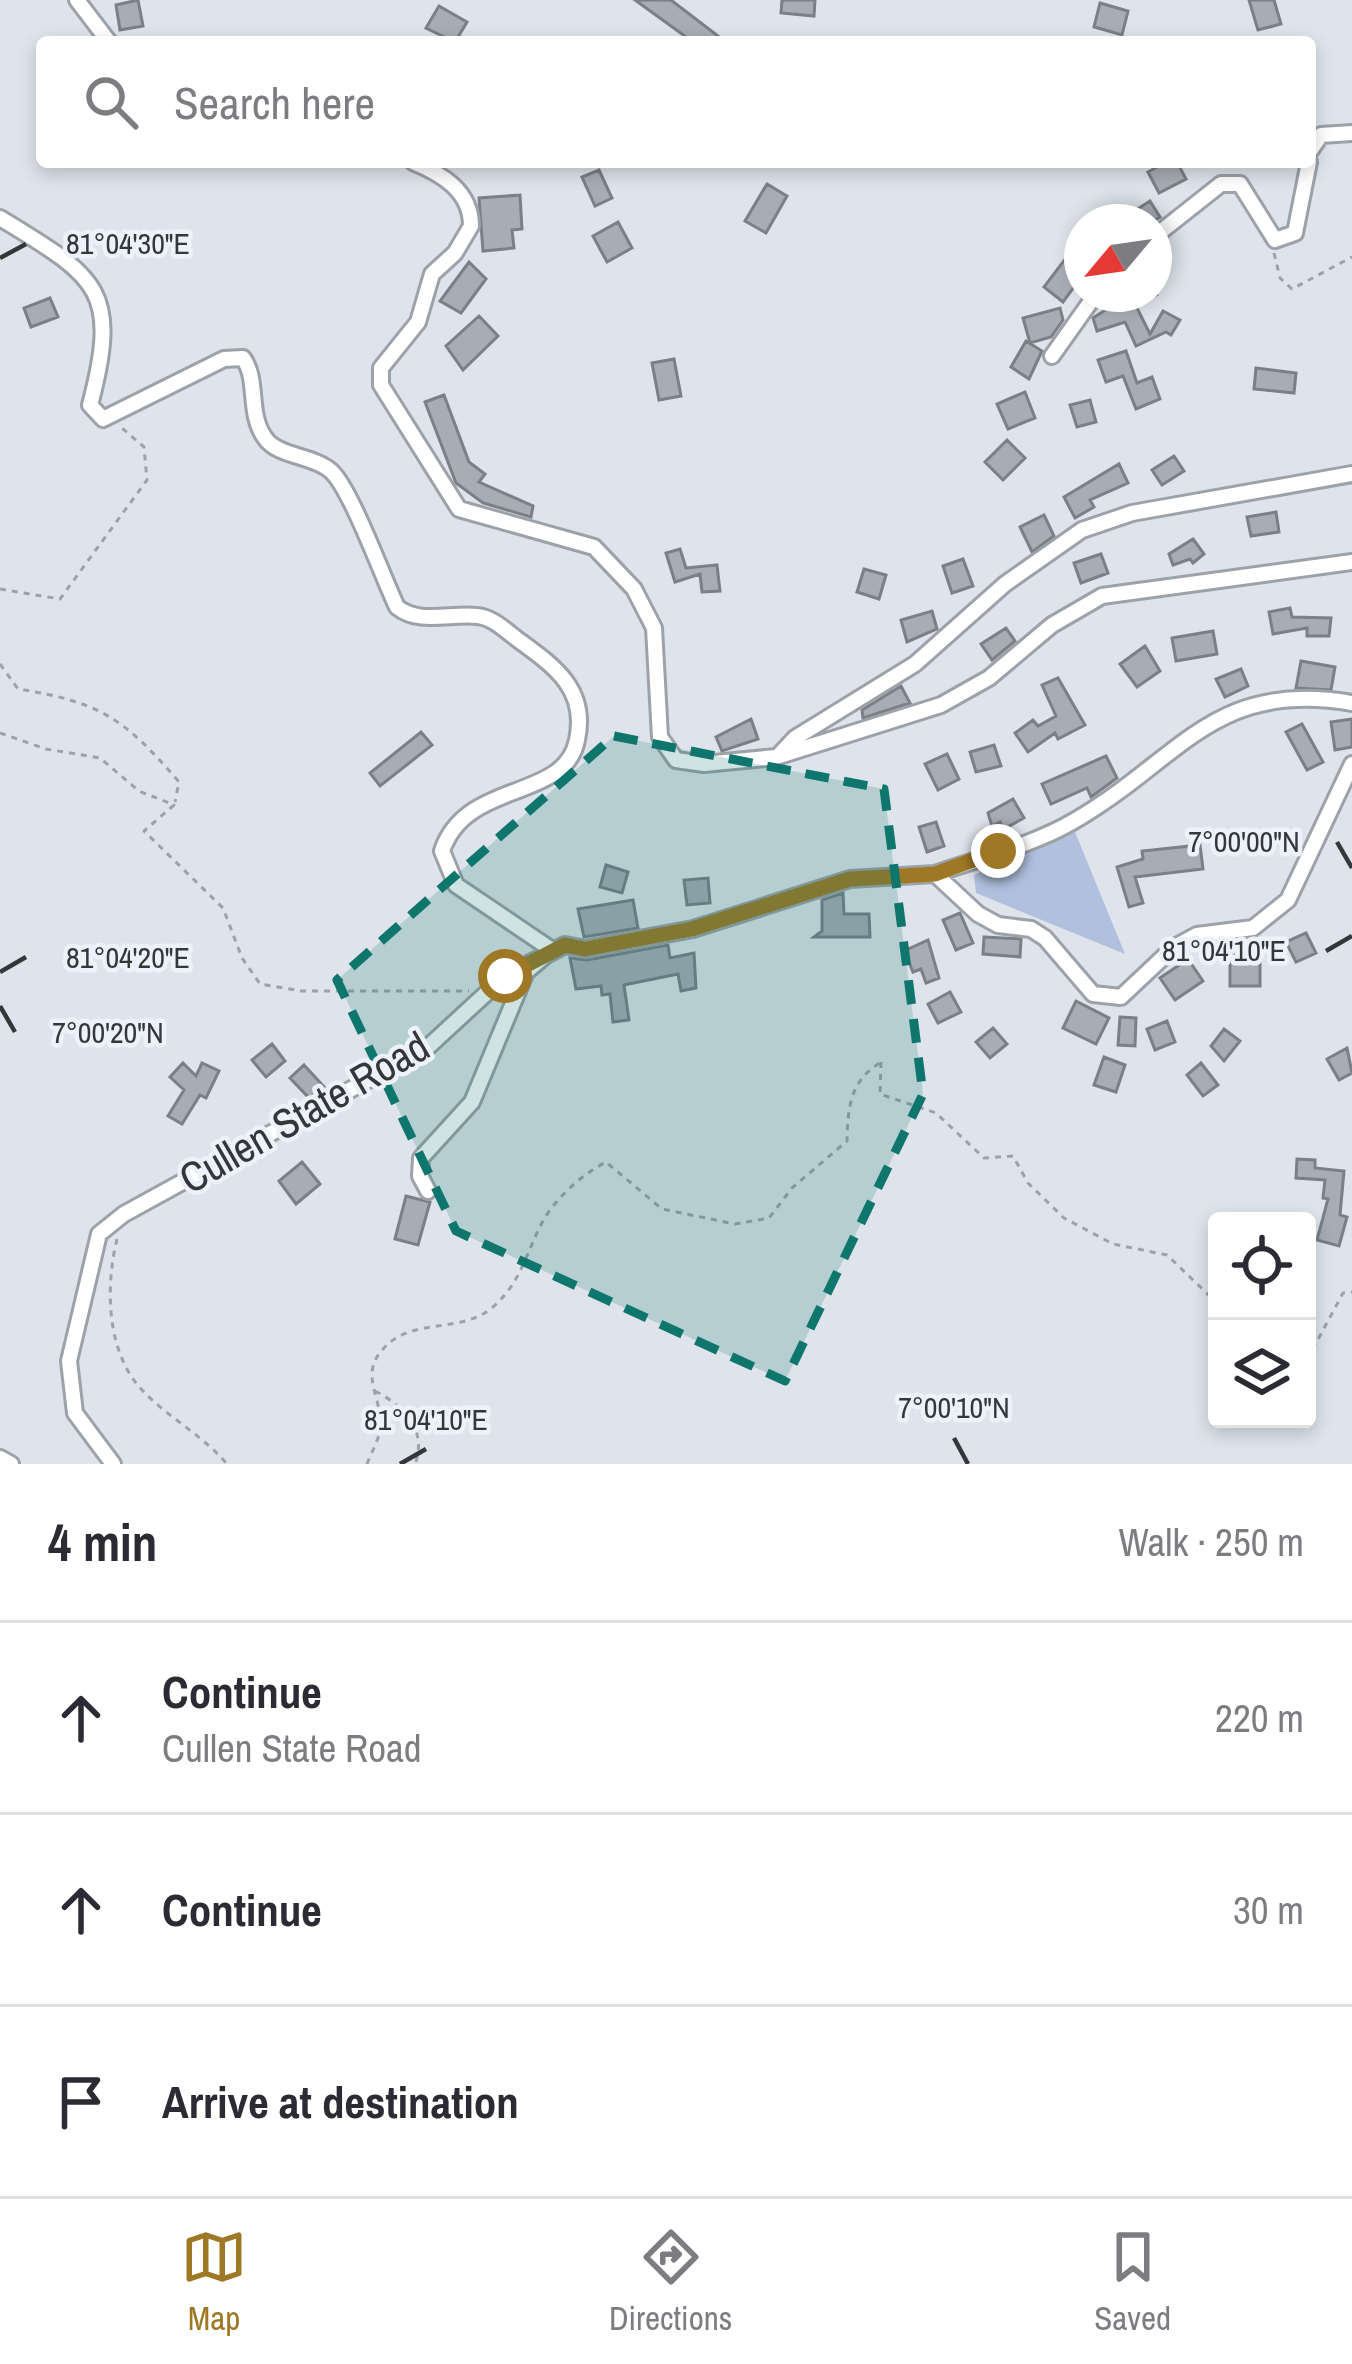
<!DOCTYPE html>
<meta charset="utf-8">
<style>
body{margin:0;font-family:"Archivo Narrow",sans-serif;background:#f7f7f7;color:#2b2b33}
.controls{position:absolute;right:36px;bottom:36px;display:grid;overflow:hidden;border-radius:12px;box-shadow:0 6px 18px #0003}
.controls button{width:108px;height:108px;display:grid;place-items:center;padding:0;border:0;border-bottom:3px solid #e1e1e2;background:#fff;color:#2b2b33;font:60px sans-serif}
.compass{position:absolute;left:1064px;top:204px;width:108px;height:108px;border-radius:50%;background:#fff;box-shadow:0 6px 18px #0003;rotate:241deg}
.stop{position:absolute;width:36px;height:36px;margin:-27px;border:9px solid #9e7825;border-radius:50%;background:#fff}
.stop.end{background:#9e7825;border-color:#fff;box-shadow:0 3px 12px #0008}
.list{margin:0;padding:0;list-style:none}
h2{display:flex;justify-content:space-between;align-items:center;height:156px;margin:0;padding:0 48px;font-size:51px}
h2 small{font-size:39px;font-weight:400;color:#7c7c81}
.list li{display:grid;grid-template-columns:78px 1fr auto;gap:36px;align-items:center;box-sizing:border-box;height:192px;padding:0 48px;border-top:3px solid #e1e1e2}
.list b{display:block;font-size:45px;white-space:nowrap}
.list p{margin:0;font-size:39px;white-space:nowrap;color:#7c7c81}
.list em{font-size:39px;font-style:normal;color:#7c7c81}
.icon{flex:none;width:66px;height:66px;fill:none;stroke:currentColor;stroke-width:2;stroke-linecap:round;stroke-linejoin:round}
.map{position:relative;flex:none;width:1352px;height:1464px;overflow:hidden}
.search{position:absolute;background:#fff;box-shadow:0 6px 18px #0003;left:36px;right:36px;top:36px;height:132px;display:flex;align-items:center;gap:30px;box-sizing:border-box;padding:0 42px;border-radius:12px;color:#7c7c81;font-size:45px}
.sheet{height:732px;background:#fff}
nav{display:flex;justify-content:space-around;align-items:center;box-sizing:border-box;height:168px;border-top:3px solid #e1e1e2;background:#fff;font-size:33px;color:#7c7c81}
nav a{display:grid;justify-items:center;gap:6px}
nav .on{color:#9e7825}
.map>svg:first-child{display:block}
.green{fill:#b0c0dd}
.building{fill:#a8acb4;stroke:#7b7f86;stroke-width:3}
.lines{fill:none;stroke-linecap:round;stroke-linejoin:round}
.minor-casing{stroke:#9da1a8;stroke-width:20}
.path{stroke:#9ea1a8;stroke-width:3;stroke-dasharray:6 6;stroke-linecap:butt}
.minor{stroke:#fff;stroke-width:14}
.route{stroke:#9e7825;stroke-width:15}
.marked{fill:#0f766e;fill-opacity:0.2;stroke:#0f766e;stroke-width:9;stroke-dasharray:24 15;stroke-linejoin:round}
.ticks{fill:none;stroke:#343639;stroke-width:4.5}
.labels{text-anchor:middle;stroke-width:9;stroke-linejoin:round;paint-order:stroke}
.street-label{font-size:42px;fill:#343639;stroke:#edf1f9}
.ticks-label{font-size:30px;text-anchor:middle;fill:#343639;stroke:#edf1f9;stroke-width:9;stroke-linejoin:round;paint-order:stroke}
</style>
<div class="map">
<svg width="1352" height="1464" viewBox="0 0 1352 1464">
<rect width="100%" height="100%" fill="#dfe4ec"/>
<path class="green" d="M1075,832L1125,954L976,893L974,875Z"/>
<path class="building" d="M138,0L143,26L120,30L116,5Z
M635,0H671L718,36L713,42H693Z
M782,0H815L814,16L781,13Z
M1249,0H1274L1281,24L1258,30Z
M1100,3L1128,11L1122,35L1094,27Z
M439,6L467,22L455,42L426,28Z
M1166,162H1177L1186,179L1159,193L1148,172Z
M599,170L612,198L595,206L582,177Z
M767,184L787,196L766,233L745,221Z
M520,195L522,229L512,230L514,248L483,251L479,198Z
M1150,201L1160,217L1152,222H1117Z
M618,222L632,248L607,262L593,236Z
M1082,237V276L1063,302L1044,287Z
M469,262L486,279L461,313L440,301Z
M1111,294H1158L1135,304L1150,334L1163,311L1180,320L1171,335L1166,332L1136,346L1125,322L1097,331L1093,318L1115,304Z
M50,298L58,317L31,327L24,308Z
M1060,308L1063,320L1051,337L1030,343L1023,318Z
M479,316L498,336L463,370L446,346Z
M1026,341L1042,351L1029,379L1011,367Z
M1126,351L1137,383L1152,377L1160,399L1136,409L1123,376L1106,382L1098,360Z
M674,359L681,396L659,400L652,363Z
M1256,368L1296,373L1294,393L1254,389Z
M1025,392L1035,418L1008,429L997,404Z
M444,395L469,462L485,474L479,482L533,506L531,517L483,503L456,483L425,402Z
M1090,400L1096,422L1077,427L1070,405Z
M1007,440L1025,458L1003,480L985,462Z
M1174,456L1184,471L1162,485L1152,470Z
M1119,464L1128,483L1090,500L1094,507L1075,518L1064,497Z
M1276,512L1279,532L1251,536L1247,517Z
M1044,515L1054,536L1032,552L1020,527Z
M1193,539L1204,554L1193,563L1190,559L1173,565L1169,554Z
M680,549L686,568L717,565L720,591L702,592L700,574L675,582L666,553Z
M1101,554L1108,573L1081,583L1074,563Z
M963,559L973,586L952,593L943,566Z
M864,569L886,575L879,599L857,592Z
M1290,608L1292,617L1331,618L1329,636H1307V628L1273,634L1269,612Z
M932,611L937,629L907,642L901,620Z
M1006,628L1015,641L992,660L981,644Z
M1213,631L1217,654L1176,661L1172,638Z
M1145,646L1160,671L1137,687L1120,664Z
M1301,661L1335,667L1331,690L1296,688Z
M1241,669L1248,686L1225,697L1216,679Z
M1058,678L1085,725L1058,739L1055,733L1028,752L1015,733L1033,720L1038,726L1056,716L1042,685Z
M901,686L910,703L863,718L862,710Z
M751,719L758,739L722,751L716,737Z
M1352,719V747L1335,750L1331,722Z
M1302,724L1323,762L1307,770L1286,732Z
M421,732L432,745L380,786L370,773Z
M994,745L1001,766L976,772L970,752Z
M947,754L959,779L938,790L925,764Z
M1106,756L1117,778L1091,797L1087,788L1051,804L1042,784Z
M1013,799L1024,818L1004,829L1000,822L992,826L988,813Z
M936,822L944,846L927,852L919,827Z
M1200,845L1203,869L1135,877L1143,903L1129,907L1117,867L1143,859L1142,851Z
M606,865L628,872L622,893L600,887Z
M708,878L710,903L687,905L684,880Z
M843,893L844,914H869L870,937H814L822,931V900Z
M633,900L638,928L584,937L578,909Z
M960,913L973,943L956,950L943,920Z
M1306,933L1316,953L1296,962L1286,942Z
M984,937L1021,939L1020,957L983,954Z
M928,940L939,978L926,983L921,969L913,972L904,951Z
M668,945L670,958L694,953L696,988L681,991L678,974L624,985L629,1020L613,1022L610,994L602,995L601,986L576,989L570,958L587,960Z
M1230,955H1260V986H1230Z
M1188,959L1203,981L1175,1000L1160,978Z
M950,992L961,1012L938,1023L928,1004Z
M1076,1001L1109,1018L1096,1044L1063,1028Z
M1120,1017L1136,1018L1135,1046L1118,1045Z
M1167,1021L1175,1042L1155,1050L1147,1029Z
M993,1028L1007,1044L990,1058L976,1042Z
M1224,1029L1240,1041L1224,1061L1211,1046Z
M272,1044L285,1061L266,1077L252,1060Z
M1347,1048L1352,1073L1339,1080L1327,1059Z
M1104,1057L1125,1065L1116,1092L1094,1085Z
M183,1063L196,1076L202,1063L219,1071L206,1098L200,1095L182,1124L168,1116L184,1090L170,1077Z
M1201,1063L1218,1085L1203,1096L1187,1075Z
M304,1065L326,1089L310,1099L290,1078Z
M1297,1159L1315,1160V1168L1344,1171L1340,1215L1347,1217L1339,1246L1317,1240L1328,1199L1323,1198L1325,1180L1296,1178Z
M302,1162L320,1184L296,1204L279,1181Z
M406,1196L430,1202L418,1245L395,1239Z"/>
<g class="lines">
<g class="minor-casing">
<path id="minor" d="M77,0L109,42
M1310,151L1321,135L1352,133
M413,162C442,174 471,191 471,226L455,253L432,274L418,322L381,368V385L459,509L594,547L634,589L654,628L660,737L676,760L704,764L776,757L941,705L989,678L1052,625L1102,596L1352,562
M0,218C96,277 121,288 90,405L103,419L224,359L243,358C259,380 247,413 265,438C278,457 313,455 331,471C351,489 383,578 397,607C419,625 450,613 477,616C492,617 505,630 517,639C554,666 588,689 577,740C565,802 466,779 442,851L456,885L552,950L526,972L472,1102L421,1158L420,1176L428,1191
M1154,237L1221,184H1240L1275,240L1295,233L1309,162
M1052,356L1096,294
M780,754L795,738L915,664L1005,584L1082,530L1132,513L1352,474
M935,874C980,858 1033,845 1074,821C1180,760 1213,679 1352,703
M0,1458L11,1464
M113,1464L75,1413L69,1361L99,1234L124,1214L428,1047L505,976L565,945L585,949L693,929L850,879L935,874L978,914L998,925L1031,929L1045,938L1093,994L1121,997L1173,948L1197,935L1253,928L1288,900L1352,764"/>
</g>
<path class="path" d="M1274,253L1280,278L1292,289L1352,257
M0,589L60,599L147,480L144,447L122,428
M0,664L18,689C100,702 124,718 179,782L175,802
M0,733L46,749L100,758L139,791L174,805L144,831L223,908L242,958L260,984L302,991H469
M881,1062L880,1094L936,1113L984,1158L1013,1156L1028,1183L1064,1218L1113,1244L1167,1255L1217,1303
M117,1239C106,1284 106,1344 136,1383C161,1414 201,1433 227,1464
M1307,1360L1343,1293L1352,1292
M375,1391C403,1405 428,1430 415,1464
M367,1464C371,1453 379,1440 380,1429C384,1399 358,1376 383,1349C412,1316 460,1335 493,1307C522,1282 527,1249 544,1219C558,1196 583,1174 606,1162L662,1209L735,1224L769,1218L792,1188L847,1141C848,1106 850,1081 881,1062"/>
<use href="#minor" class="minor"/>
</g>
<g class="lines">
<path class="route" d="M505,976L565,945L585,949L692,929L850,879L935,874L998,851"/>
</g>
<path class="marked" d="M614,736L884,789L923,1094L785,1381L456,1231L337,980Z"/>
<path class="ticks" d="M0,258L26,244M1337,842L1352,868M1326,951L1352,936M0,972L26,957M0,1006L15,1032M954,1438L968,1464M400,1464L426,1449"/>
<g class="labels">
<g class="street-label">
<text transform="translate(304 1112) rotate(-30)" y="15">Cullen State Road</text>
</g>
</g>
<g class="ticks-label">
<text x="128" y="254">81°04'30"E</text>
<text x="1244" y="852">7°00'00"N</text>
<text x="1224" y="961">81°04'10"E</text>
<text x="128" y="968">81°04'20"E</text>
<text x="108" y="1043">7°00'20"N</text>
<text x="954" y="1418">7°00'10"N</text>
<text x="426" y="1430">81°04'10"E</text>
</g>
</svg>
<div class="controls">
<button><svg class="icon" aria-label="locate" viewBox="0 0 24 24"><circle cx="12" cy="12" r="6"/><path d="M12 2v4M12 18v4M2 12h4M18 12h4"/></svg></button>
<button><svg class="icon" aria-label="layers" viewBox="0 0 24 24"><path d="M12 4l9 5-9 5-9-5zM3 14l9 5 9-5"/></svg></button>
</div>
<svg class="compass" viewBox="-18 -18 36 36"><path d="M0-13l5 13h-10z" fill="#e53935"/><path d="M0 13l5-13h-10z" fill="#7c7c81"/></svg>
<div class="stop" style="left:505px;top:976px"></div>
<div class="stop end" style="left:998px;top:851px"></div>
<div class="search"><svg class="icon" aria-label="search" viewBox="0 0 24 24"><circle cx="10" cy="10" r="6"/><path d="M15 15l6 6"/></svg>Search here</div>
</div>
<section class="sheet">
<h2>4 min<small>Walk · 250 m</small></h2>
<ul class="list">
<li><svg class="icon" aria-label="ahead" viewBox="0 0 24 24"><path d="M12 20V5M6 11l6-6 6 6"/></svg><div><b>Continue</b><p>Cullen State Road</p></div><em>220 m</em></li>
<li><svg class="icon" aria-label="ahead" viewBox="0 0 24 24"><path d="M12 20V5M6 11l6-6 6 6"/></svg><div><b>Continue</b></div><em>30 m</em></li>
<li><svg class="icon" aria-label="arrive" viewBox="0 0 24 24"><path d="M6 21V4h12l-3 4 3 4H6"/></svg><div><b>Arrive at destination</b></div></li>
</ul>
</section>
<nav>
<a class="on"><svg class="icon" aria-label="map" viewBox="0 0 24 24"><path d="M3 6l6-2 6 2 6-2v14l-6 2-6-2-6 2zM9 4v14M15 6v14"/></svg>Map</a>
<a><svg class="icon" aria-label="directions" viewBox="0 0 24 24"><path d="M12 3l9 9-9 9-9-9zM9 14v-3h6M13 9l2 2-2 2"/></svg>Directions</a>
<a><svg class="icon" aria-label="saved" viewBox="0 0 24 24"><path d="M7 4h10v16l-5-4-5 4z"/></svg>Saved</a>
</nav>
